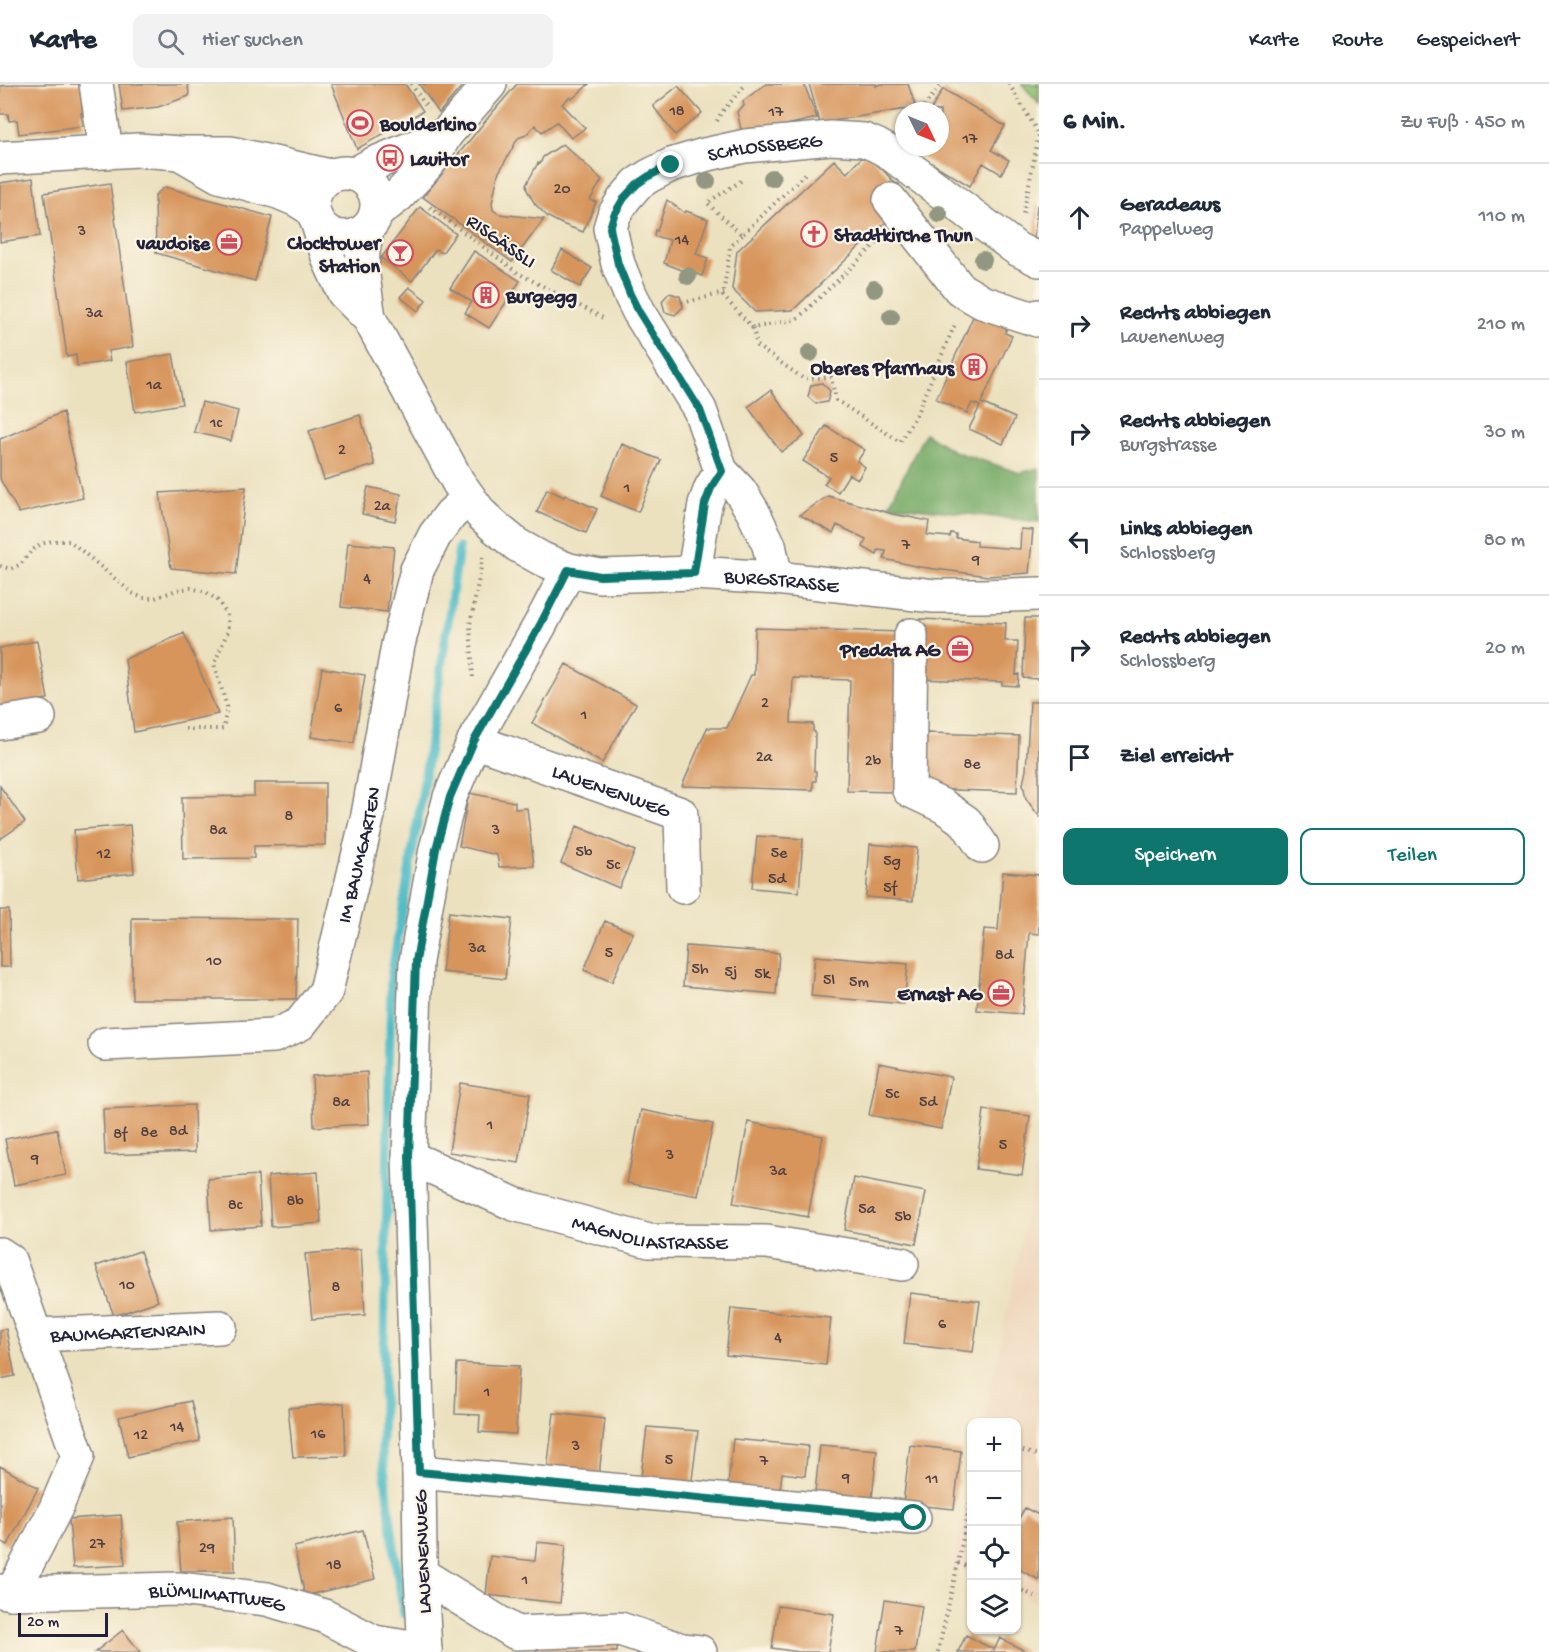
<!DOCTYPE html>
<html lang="de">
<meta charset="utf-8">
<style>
body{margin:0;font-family:"Gochi Hand",sans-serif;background:#f2f2f3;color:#1f2937}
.controls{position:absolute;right:18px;bottom:18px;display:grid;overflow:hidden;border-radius:12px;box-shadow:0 2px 4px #0004}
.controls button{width:54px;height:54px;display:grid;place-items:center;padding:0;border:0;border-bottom:2px solid #e0e1e3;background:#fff;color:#1f2937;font:30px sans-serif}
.compass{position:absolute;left:895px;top:18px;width:54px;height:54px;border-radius:50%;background:#fff;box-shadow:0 2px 4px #0004;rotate:133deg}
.scale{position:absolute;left:18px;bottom:15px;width:90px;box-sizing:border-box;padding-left:6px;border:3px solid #22223b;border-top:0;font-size:16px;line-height:21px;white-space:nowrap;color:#22223b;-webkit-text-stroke:4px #fcf5e5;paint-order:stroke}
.stop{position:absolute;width:18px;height:18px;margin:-14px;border:4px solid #0f766e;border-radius:50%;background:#fff}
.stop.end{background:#0f766e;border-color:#fff;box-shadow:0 2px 6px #0008}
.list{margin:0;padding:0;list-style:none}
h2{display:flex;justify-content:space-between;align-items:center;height:78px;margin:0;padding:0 24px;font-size:26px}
h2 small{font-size:20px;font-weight:400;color:#747a83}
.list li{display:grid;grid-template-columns:39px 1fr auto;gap:18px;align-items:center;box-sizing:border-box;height:108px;padding:0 24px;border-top:2px solid #e0e1e3}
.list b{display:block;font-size:22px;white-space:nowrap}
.list p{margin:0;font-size:20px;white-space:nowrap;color:#747a83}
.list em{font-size:20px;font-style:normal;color:#747a83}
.actions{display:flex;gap:12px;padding:18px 24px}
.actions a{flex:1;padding:14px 0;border:2px solid #0f766e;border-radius:12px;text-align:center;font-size:21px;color:#0f766e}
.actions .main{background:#0f766e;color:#fff}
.icon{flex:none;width:33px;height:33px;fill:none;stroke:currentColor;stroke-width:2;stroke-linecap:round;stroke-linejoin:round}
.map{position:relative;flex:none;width:1039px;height:1568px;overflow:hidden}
header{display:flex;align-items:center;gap:36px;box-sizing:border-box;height:84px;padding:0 30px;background:#fff;border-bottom:2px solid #e0e1e3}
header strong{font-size:28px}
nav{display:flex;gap:33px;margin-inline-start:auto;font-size:21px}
.search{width:420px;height:54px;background:#f2f2f3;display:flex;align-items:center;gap:15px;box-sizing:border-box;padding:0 21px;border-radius:12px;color:#747a83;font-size:22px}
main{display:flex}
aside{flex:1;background:#fff}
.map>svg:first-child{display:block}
.built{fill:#eed6bb}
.green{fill:#93c575;stroke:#5a7458;stroke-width:1.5}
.forest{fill:#76aa66;stroke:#4c6650;stroke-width:1.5}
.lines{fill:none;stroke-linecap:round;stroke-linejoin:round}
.stream{stroke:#4ebbc7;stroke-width:9}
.building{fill:#d7955c}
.minor-casing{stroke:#86827d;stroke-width:36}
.major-casing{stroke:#86827d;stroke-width:36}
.path{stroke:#86827d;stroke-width:4;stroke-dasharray:1.5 4.5;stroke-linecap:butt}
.minor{stroke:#fff;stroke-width:33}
.major{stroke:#fff;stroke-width:33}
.tree{fill:#929781}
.route{stroke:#0f766e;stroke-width:8}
.labels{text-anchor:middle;stroke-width:4.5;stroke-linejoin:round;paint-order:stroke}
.number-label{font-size:16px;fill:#4f3f43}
.poi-label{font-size:20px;font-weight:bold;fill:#22223b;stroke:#fcf5e5;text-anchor:end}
.street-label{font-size:20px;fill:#22223b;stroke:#fcf5e5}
</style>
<header>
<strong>Karte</strong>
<div class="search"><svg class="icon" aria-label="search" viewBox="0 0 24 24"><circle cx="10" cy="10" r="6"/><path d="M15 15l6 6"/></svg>Hier suchen</div>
<nav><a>Karte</a><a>Route</a><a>Gespeichert</a></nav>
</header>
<main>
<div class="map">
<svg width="1039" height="1568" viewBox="0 0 1039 1568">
<rect width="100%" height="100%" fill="#fcf5e5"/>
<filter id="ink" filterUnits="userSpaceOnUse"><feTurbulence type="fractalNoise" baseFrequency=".0167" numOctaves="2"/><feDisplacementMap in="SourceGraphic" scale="12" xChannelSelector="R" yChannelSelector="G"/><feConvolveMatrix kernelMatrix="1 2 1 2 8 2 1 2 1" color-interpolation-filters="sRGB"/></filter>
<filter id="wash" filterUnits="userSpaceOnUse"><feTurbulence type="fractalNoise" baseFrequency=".008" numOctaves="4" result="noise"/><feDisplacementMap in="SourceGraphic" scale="24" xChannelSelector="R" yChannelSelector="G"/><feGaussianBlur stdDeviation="1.35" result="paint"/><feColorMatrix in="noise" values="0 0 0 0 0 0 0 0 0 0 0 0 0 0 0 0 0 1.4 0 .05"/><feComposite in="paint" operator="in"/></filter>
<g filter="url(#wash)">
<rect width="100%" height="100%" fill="#ebe1bf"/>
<path class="built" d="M1039,1069V1520L1017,1509V1338H984Z
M971,1395V1489L953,1480Z"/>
<path class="green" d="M1022,0H1039V20Z"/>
<path class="forest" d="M925,349L953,367L1020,389L1039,384V438L889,421Z"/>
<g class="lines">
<path class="stream" d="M404,1530L397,1487L382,1367L391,894L422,711L459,464"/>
</g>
<g id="blocks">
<path class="building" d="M13,0H89L93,28L81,29L83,42L19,50L17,36L9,37L8,30H0V2L13,1Z
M119,0H188L189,12L158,23L123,27Z
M331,0H405L423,27L357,65Z
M419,0H464L439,29Z
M517,0H589L572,15L570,13L562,20L585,44L571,54L557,38L542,48L535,41L526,51L518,54L498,90L492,119L493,126L499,130L544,135L512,178L423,113L492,29Z
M766,0H804L817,34L752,49L746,48L741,45L737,28L740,24L744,22L743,17Z
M809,0H876V2L880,0H908L915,21L912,24L820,39Z
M678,2L702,29L675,51L653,22Z
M943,5L1005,42L991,66L1009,76L1001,90L983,79L970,102L908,65L909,63H940V27H930Z
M563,60L602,96L590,116L596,118L583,148L562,140L548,133L535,120L527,106L526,101L538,79L540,80L543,73Z
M864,71H869L895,99L899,100L891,133L793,226L755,228L732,205L737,167L834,76L847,89Z
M33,94L40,152L0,158V99Z
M110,99L133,263L108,267L110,277L77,282L76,271L67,273L44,109Z
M165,103L272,133L255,197L156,169L155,111Z
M667,116L685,129L686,127L708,135L696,170L708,174L702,192L689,187V189L664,179L670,156L654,152L655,146L657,147Z
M1037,122H1039V156L1034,154Z
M420,123L456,150L442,169L436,165L412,197L381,174Z
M562,166L592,184L580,203L551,186Z
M474,167L520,197L489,244L465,229L472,218L450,204Z
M409,203L426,216L418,227L400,213Z
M669,209L680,212L683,223L675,231L665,228L662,217Z
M977,224L1009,238L1005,249L1012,252L981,319L1015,334L1003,360L969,345L980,322L972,319L967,329L936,315Z
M173,270L182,320L135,328L127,278Z
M822,299L830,307L828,315L827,318L816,320L808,313L811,301Z
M771,306L804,352L781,368L748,323Z
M202,318L238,327L231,357L194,348Z
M63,328L83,414L19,429L0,395V355Z
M360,331L375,381L324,396L309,347Z
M826,342L865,366L857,377L865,383L858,395L849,390L838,408L824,400L829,393L803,377Z
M622,360L661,376L638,428L601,412Z
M246,403L236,490L171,484L160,409Z
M368,403L401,410L395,437L362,430Z
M547,405L564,413L565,411L597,425L586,449L537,428Z
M828,412L893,430L929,437L927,451L950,453L951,449L956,450V454L977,457V462L1020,465L1021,445L1033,446L1029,489L988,492L920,483L884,475L886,467L878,466L877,471L863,463L866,455L837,441L833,449L800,431Z
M348,459L394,463L387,528L341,523Z
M1025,534H1039V595L1023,594Z
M921,535L1006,539L1005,557H1018L1016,591L1019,590L1018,602L1002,601V598L919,595Z
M755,544L903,548L898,708L847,707L850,596L793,594L791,639L813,640V647L815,648L814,687H816V697H813V706L682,702L707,644H727L751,591H754Z
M184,549L218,630L134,648L125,575Z
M37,557L48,615L0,623V564Z
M566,580L636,620L602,679L532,639Z
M322,584L365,591L354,659L311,653Z
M1030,618H1039V732L1026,715L1023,700L1026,686Z
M927,649L1019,652L1017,708L924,705Z
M254,699H325V761L254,762V774L183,775L182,713L254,712Z
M0,702L25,738L0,755Z
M469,709L515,718V725L527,724L534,782L499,783L497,771L459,762Z
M130,741L134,789L78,795L74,746Z
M577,742L635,767L619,804L561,779Z
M757,752L803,755L799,808L752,804Z
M870,760L917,764L913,817L866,813Z
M1003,788L1039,791V850L1029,849L1022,930L977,926L984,845L998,846Z
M0,826H9L10,883H0Z
M449,828L512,835L505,895L442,888Z
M132,834L298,835L296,915H132Z
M605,837L633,849L612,898L584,886Z
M686,862L779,869L776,910L683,902Z
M815,872L908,880L904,920L811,912Z
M879,979L951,993L941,1045L869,1031Z
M367,988L369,1040L314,1043L312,992Z
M460,999L530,1010L519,1079L449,1068Z
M194,1021L195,1068L105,1071L103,1025Z
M641,1026L713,1040L698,1112L627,1099Z
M984,1026L1030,1032L1022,1091L976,1085Z
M748,1038L823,1052L808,1133L733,1119Z
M57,1045L66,1091L14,1101L5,1055Z
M318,1088L321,1139L271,1143L268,1092Z
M258,1091L261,1142L211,1146L208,1095Z
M854,1094L926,1108L916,1160L844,1146Z
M361,1165L365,1231L312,1235L305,1170Z
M140,1167L158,1217L114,1232L96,1182Z
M910,1209L980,1217L973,1268L904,1260Z
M731,1224L831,1234L826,1281L726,1271Z
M6,1245L15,1292L0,1295V1246Z
M457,1279L519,1282L516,1350L479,1348L480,1331L455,1330Z
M191,1317L200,1357L128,1373L119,1333Z
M344,1319L346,1372L293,1373L288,1324Z
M554,1329L605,1335L599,1392L547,1386Z
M647,1343L698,1347L691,1404L640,1401Z
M733,1355L808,1362L805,1392L782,1389L779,1415L727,1410Z
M820,1361L877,1366L871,1424L814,1418Z
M910,1361L961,1367L954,1425L903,1420Z
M0,1382L38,1404L8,1461L0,1457Z
M1025,1424L1039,1431V1496L1017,1484V1433L1019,1434Z
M121,1431L125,1481L73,1484L69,1435Z
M233,1433L235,1487H181L177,1438Z
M363,1446L375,1495L305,1512L294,1463Z
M537,1458L566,1461L560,1519L486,1511L490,1472L535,1477Z
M885,1516L922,1522L915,1568H877Z
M778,1522L834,1530L828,1568H799L772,1564Z
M123,1546L140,1568H95Z
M966,1551L994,1566L1000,1554L1027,1568H958Z
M617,1558V1568H536V1563Z"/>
</g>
</g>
<g filter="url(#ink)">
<use href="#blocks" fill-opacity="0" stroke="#86827d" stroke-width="1.5"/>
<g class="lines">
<g class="minor-casing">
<g id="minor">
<path d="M96,0L106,67"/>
<path d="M890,116L960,205L982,218L1037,236L1039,232"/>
<path d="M694,489L705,420L711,404L721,387"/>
<path id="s1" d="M776,494L769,461L753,428L740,407L721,387L700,326L639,228L630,210L618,180L610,144L614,131L624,115L637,100L649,92L671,81L704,71L745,62L831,54L864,56L876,61L887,67L1017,165L1039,176"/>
<path d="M911,551L909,706L943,722L966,738L982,762"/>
<path d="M0,639L39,633"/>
<path id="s2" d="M474,657L681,730L683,803"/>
<path id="s3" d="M105,960L274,952L300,940L326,907L368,731L398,561L417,486L435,451L451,430L469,414"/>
<path id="s4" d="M409,1073L514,1120L649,1157L767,1158L902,1180"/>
<path d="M0,1170L9,1176L78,1372L56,1424L12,1509"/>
<path id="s5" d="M36,1251L220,1243"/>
<path d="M419,1388L914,1434"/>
<path d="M421,1490L516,1549L620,1545L682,1566L700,1568"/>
<path id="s6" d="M0,1507L12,1509L179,1505L267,1515L324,1532L374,1558L425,1566"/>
<path d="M425,1568L420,1473L419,1388L409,1073L416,877L436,765L450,713L474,657L540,541L569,486"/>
</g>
</g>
<g class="major-casing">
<g id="major">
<path d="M181,70L219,92L278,108L297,116L313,126"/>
<path d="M0,74L138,66L180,69H231L330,92"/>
<circle cx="345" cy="121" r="32"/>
<path d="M355,90L373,80L446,50"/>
<path d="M376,129L397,113L419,90L431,76L446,50L490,0"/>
<path id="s7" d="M318,140L329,176L344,209L369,234L458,398L481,430L495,443L517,461L542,475L569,486L600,492L694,489L776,494L934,512H983L1039,510"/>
<path d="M367,145L363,167L362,185L369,234"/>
</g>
</g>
<path class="path" d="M411,0L428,25
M1009,0L1039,50L1023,131
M920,27L942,0
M717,37L721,29L746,0
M741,97L707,119L742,151L807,88
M430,123L518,189L605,235
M742,151L730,163L723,212L753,244L797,235L882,154
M682,219L724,209
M753,244L757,262L804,295L831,293L836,316L900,358L916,331L956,238
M0,482L11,485L21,480L31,467L41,460L52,457H70L132,509L143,514H155L177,506L191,504L206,508L217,516L227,530L228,547L214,580L227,623L223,645H185
M473,593L470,541L483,473
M1017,1365L1039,1372
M958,1479L972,1484
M1017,1504L1039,1514
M938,1568L958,1479L972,1409"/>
<use href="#minor" class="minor"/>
<use href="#major" class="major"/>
</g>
<g class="tree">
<circle cx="772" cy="94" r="9"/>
<circle cx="707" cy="97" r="9"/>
<circle cx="939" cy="130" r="9"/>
<circle cx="983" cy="176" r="9"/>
<circle cx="688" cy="192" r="9"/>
<circle cx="874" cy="205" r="9"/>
<circle cx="891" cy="233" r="9"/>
<circle cx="810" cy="269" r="9"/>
</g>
</g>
<g class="lines" filter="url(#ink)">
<path class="route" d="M671,81L649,92L637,100L624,114L614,131L610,144L618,180L630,210L639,228L700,326L722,387L711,404L705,420L694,489L600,492L568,486L540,541L474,657L450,713L436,765L416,877L409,1073L419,1388L914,1434"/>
</g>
<defs>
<g id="stadium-ring" transform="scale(1.35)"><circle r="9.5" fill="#fcf5e5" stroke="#d1495b" stroke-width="1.5"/><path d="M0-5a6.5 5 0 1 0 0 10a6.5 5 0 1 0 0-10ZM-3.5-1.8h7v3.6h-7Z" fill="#d1495b"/></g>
<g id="bus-ring" transform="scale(1.35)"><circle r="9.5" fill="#fcf5e5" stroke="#d1495b" stroke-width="1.5"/><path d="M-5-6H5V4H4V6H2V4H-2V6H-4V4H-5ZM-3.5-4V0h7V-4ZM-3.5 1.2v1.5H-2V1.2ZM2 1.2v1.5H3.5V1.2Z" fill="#d1495b"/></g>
<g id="church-ring" transform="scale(1.35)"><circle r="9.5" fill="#fcf5e5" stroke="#d1495b" stroke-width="1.5"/><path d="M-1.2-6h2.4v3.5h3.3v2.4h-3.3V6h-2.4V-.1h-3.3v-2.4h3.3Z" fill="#d1495b"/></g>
<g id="office-ring" transform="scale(1.35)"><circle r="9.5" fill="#fcf5e5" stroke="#d1495b" stroke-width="1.5"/><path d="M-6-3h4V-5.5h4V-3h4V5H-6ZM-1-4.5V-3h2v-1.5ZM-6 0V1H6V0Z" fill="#d1495b"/></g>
<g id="bar-ring" transform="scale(1.35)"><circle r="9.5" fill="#fcf5e5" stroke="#d1495b" stroke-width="1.5"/><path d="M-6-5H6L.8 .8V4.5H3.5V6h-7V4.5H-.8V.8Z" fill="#d1495b"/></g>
<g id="building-ring" transform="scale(1.35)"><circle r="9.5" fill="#fcf5e5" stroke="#d1495b" stroke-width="1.5"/><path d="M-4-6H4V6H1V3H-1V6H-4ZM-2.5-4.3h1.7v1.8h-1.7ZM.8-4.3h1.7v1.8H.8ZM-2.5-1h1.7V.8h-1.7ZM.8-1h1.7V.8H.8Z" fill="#d1495b"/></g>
</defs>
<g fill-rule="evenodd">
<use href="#stadium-ring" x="360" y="39"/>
<use href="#bus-ring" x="390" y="74"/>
<use href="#church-ring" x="814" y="150"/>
<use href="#office-ring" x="229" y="158"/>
<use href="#bar-ring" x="400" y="169"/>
<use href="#building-ring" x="486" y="211"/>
<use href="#building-ring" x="974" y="283"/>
<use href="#office-ring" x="960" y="565"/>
<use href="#office-ring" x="1001" y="909"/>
</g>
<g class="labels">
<g class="number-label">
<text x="677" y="31">18</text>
<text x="776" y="32">17</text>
<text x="970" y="59">17</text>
<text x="562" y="109">20</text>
<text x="82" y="151">3</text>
<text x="682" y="160">14</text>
<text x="94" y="233">3a</text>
<text x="154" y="305">1a</text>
<text x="216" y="343">1c</text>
<text x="342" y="370">2</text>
<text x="834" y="378">5</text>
<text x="627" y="408">1</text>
<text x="382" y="426">2a</text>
<text x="906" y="465">7</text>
<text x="976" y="480">9</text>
<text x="367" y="499">4</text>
<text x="765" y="623">2</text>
<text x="338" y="628">6</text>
<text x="584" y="635">1</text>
<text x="764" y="677">2a</text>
<text x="873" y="681">2b</text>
<text x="972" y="684">8e</text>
<text x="289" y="736">8</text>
<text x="218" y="750">8a</text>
<text x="496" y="750">3</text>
<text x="584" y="772">5b</text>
<text x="779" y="773">5e</text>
<text x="104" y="774">12</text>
<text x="892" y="781">5g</text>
<text x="613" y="785">5c</text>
<text x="777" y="799">5d</text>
<text x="890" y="808">5f</text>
<text x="477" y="868">3a</text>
<text x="609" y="873">5</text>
<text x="1004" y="875">8d</text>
<text x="214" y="881">10</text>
<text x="700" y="889">5h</text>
<text x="731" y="892">5j</text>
<text x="762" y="894">5k</text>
<text x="829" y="900">5l</text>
<text x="859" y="902">5m</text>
<text x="892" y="1014">5c</text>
<text x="341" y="1022">8a</text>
<text x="928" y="1022">5d</text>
<text x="490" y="1045">1</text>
<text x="178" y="1051">8d</text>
<text x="149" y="1052">8e</text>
<text x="120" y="1054">8f</text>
<text x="1003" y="1065">5</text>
<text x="670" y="1075">3</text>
<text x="35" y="1079">9</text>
<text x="778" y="1091">3a</text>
<text x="295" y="1121">8b</text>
<text x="235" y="1125">8c</text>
<text x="867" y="1129">5a</text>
<text x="903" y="1137">5b</text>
<text x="127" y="1205">10</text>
<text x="336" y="1207">8</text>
<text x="942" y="1244">6</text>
<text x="778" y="1258">4</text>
<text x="487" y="1312">1</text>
<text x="177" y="1347">14</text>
<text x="318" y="1354">16</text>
<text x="141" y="1355">12</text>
<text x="576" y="1366">3</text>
<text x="669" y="1380">5</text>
<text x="764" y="1381">7</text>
<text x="846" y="1398">9</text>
<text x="932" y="1399">11</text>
<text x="97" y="1464">27</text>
<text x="207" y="1468">29</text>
<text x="334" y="1485">18</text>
<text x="525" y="1500">1</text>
<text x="899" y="1551">7</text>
</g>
<g class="poi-label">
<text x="380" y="46" text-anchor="start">Boulderkino</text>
<text x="410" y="81" text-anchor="start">Lauitor</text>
<text x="834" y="157" text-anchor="start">Stadtkirche Thun</text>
<text x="210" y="165">vaudoise</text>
<text x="380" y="165">Clocktower<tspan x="380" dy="23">Station</tspan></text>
<text x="506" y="218" text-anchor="start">Burgegg</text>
<text x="954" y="290">Oberes Pfarrhaus</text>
<text x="940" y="572">Predata AG</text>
<text x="982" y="916">Ernast AG</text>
</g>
<g class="street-label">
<text dy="7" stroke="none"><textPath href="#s1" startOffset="579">SCHLOSSBERG</textPath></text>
<text transform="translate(502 156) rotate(35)" y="7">RISGÄSSLI</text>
<text dy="7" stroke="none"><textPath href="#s7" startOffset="654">BURGSTRASSE</textPath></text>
<text dy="7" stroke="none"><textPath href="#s2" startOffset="146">LAUENENWEG</textPath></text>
<text dy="7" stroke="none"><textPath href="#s3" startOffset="380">IM BAUMGARTEN</textPath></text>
<text dy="7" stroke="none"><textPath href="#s4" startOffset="255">MAGNOLIASTRASSE</textPath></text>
<text dy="7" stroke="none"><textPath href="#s5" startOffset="92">BAUMGARTENRAIN</textPath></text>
<text transform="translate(421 1468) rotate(-92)" y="7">LAUENENWEG</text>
<text dy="7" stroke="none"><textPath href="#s6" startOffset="218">BLÜMLIMATTWEG</textPath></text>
</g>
</g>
</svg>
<div class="controls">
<button>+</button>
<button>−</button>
<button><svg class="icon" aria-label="locate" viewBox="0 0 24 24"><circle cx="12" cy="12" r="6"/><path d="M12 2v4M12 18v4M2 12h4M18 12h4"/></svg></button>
<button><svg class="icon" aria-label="layers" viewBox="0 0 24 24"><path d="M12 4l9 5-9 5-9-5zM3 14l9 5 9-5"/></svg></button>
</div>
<svg class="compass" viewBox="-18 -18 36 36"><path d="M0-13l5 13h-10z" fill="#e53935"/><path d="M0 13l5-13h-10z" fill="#747a83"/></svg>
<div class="scale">20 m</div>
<div class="stop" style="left:914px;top:1434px"></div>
<div class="stop end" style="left:671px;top:81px"></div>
</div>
<aside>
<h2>6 Min.<small>Zu Fuß · 450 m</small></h2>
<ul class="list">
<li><svg class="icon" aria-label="ahead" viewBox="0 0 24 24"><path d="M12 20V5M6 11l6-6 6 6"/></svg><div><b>Geradeaus</b><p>Pappelweg</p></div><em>110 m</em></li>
<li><svg class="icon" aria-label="right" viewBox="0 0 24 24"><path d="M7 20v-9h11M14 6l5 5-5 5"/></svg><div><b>Rechts abbiegen</b><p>Lauenenweg</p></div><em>210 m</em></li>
<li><svg class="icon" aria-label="right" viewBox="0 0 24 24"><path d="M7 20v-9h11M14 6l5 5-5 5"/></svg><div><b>Rechts abbiegen</b><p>Burgstrasse</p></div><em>30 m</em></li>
<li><svg class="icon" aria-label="left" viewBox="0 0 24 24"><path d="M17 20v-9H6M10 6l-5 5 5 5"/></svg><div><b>Links abbiegen</b><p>Schlossberg</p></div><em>80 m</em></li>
<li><svg class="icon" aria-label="right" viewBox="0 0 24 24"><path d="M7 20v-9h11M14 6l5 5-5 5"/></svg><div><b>Rechts abbiegen</b><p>Schlossberg</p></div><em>20 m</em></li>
<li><svg class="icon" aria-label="arrive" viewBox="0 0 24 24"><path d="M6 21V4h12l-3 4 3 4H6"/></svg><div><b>Ziel erreicht</b></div></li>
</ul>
<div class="actions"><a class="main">Speichern</a><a>Teilen</a></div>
</aside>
</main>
